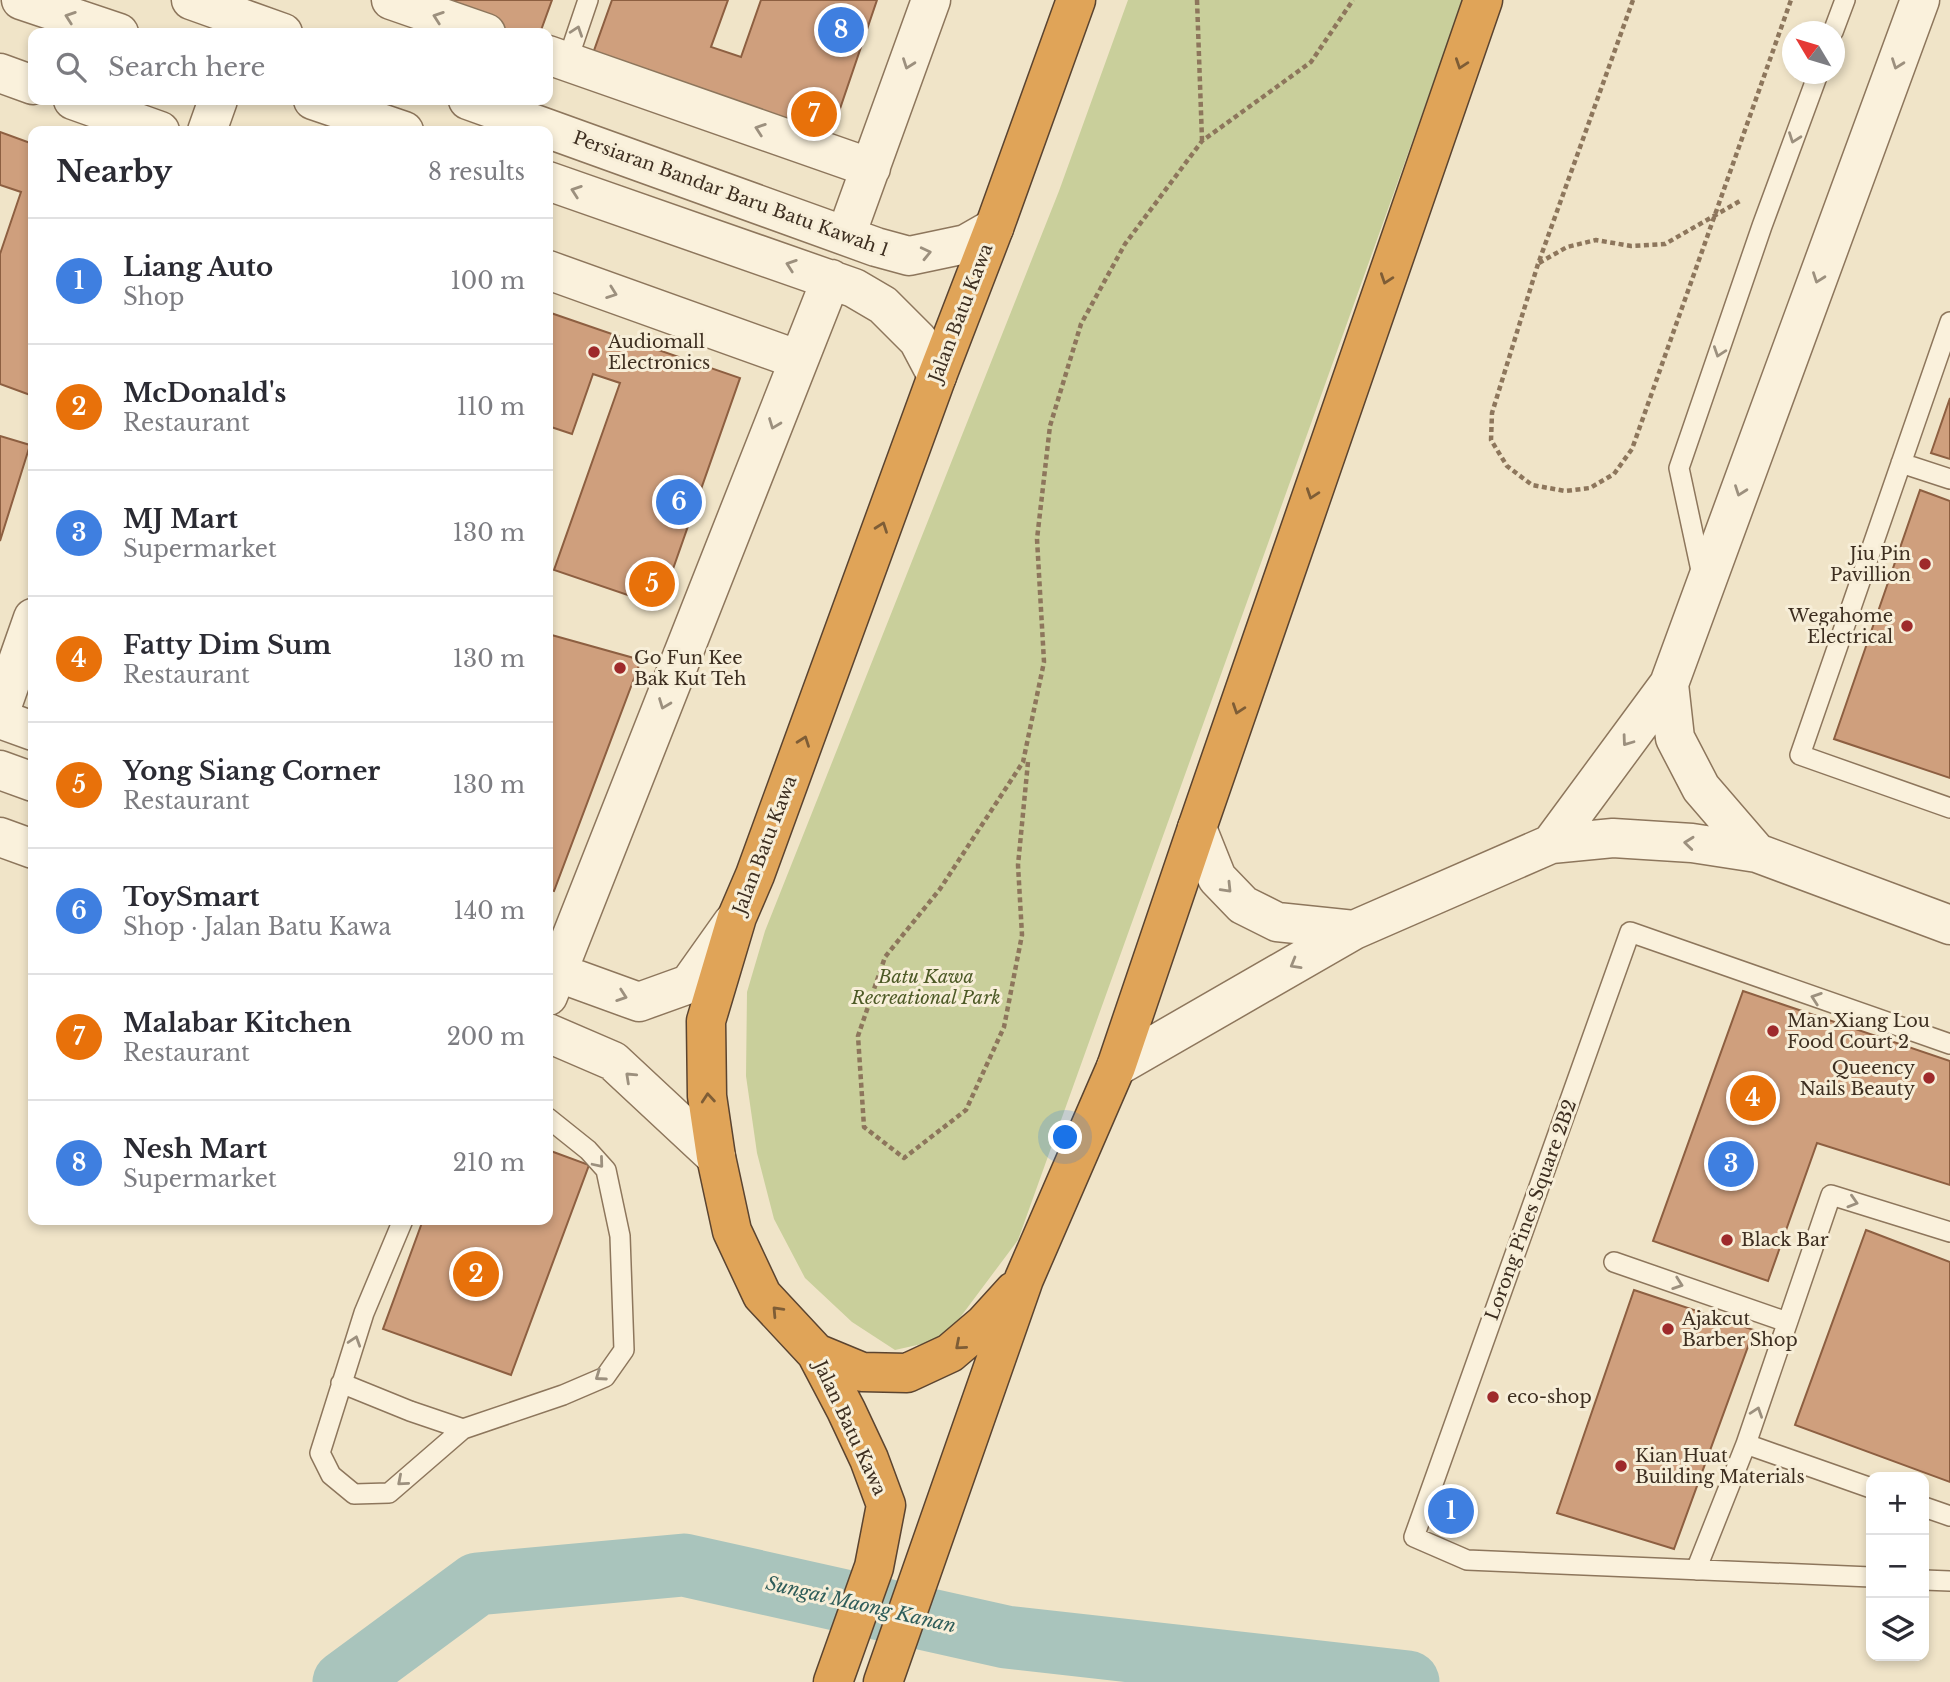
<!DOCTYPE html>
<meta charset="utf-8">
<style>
body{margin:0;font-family:"Libre Baskerville",serif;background:#f7f7f7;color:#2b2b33}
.controls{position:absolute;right:21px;bottom:21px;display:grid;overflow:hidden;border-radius:14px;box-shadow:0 4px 10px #0003}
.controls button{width:63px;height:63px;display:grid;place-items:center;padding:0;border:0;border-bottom:2px solid #e1e1e2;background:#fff;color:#2b2b33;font:35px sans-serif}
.compass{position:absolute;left:1782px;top:21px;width:63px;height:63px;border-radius:50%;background:#fff;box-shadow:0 4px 10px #0003;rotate:308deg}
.you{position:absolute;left:1066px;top:1138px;width:24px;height:24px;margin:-18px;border:5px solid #fff;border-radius:50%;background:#1a73e8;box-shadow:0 0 0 10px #1a73e833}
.badge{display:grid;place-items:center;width:46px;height:46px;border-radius:50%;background:#0f766e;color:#fff;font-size:23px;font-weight:700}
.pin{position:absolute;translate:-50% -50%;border:4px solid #fff;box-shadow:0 2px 7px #0006}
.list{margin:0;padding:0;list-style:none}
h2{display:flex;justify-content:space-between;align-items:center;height:91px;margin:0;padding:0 28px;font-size:30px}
h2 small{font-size:23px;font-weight:400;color:#7c7c81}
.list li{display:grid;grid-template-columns:46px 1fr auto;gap:21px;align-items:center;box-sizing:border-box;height:126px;padding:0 28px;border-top:2px solid #e1e1e2}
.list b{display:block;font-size:26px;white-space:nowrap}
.list p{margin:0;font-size:23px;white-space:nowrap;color:#7c7c81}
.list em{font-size:23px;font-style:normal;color:#7c7c81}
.icon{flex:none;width:38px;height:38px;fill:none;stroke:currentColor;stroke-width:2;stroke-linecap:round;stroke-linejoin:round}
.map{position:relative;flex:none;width:1950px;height:1682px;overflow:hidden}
.search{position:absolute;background:#fff;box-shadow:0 4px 10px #0003;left:28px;top:28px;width:525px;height:77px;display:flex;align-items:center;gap:18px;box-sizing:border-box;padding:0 24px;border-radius:14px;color:#7c7c81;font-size:26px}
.panel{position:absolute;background:#fff;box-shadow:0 4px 10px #0003;left:28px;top:126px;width:525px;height:1099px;border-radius:14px}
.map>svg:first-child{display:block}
.green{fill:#c9cf9b}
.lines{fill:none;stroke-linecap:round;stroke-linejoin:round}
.river{stroke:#a9c4bc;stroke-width:63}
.building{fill:#cf9f7d;stroke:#8d5f41;stroke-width:2}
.lane-casing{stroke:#8d765c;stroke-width:22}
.street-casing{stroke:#8d765c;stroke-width:41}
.highway-casing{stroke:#5b4430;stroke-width:41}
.path{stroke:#8d765c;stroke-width:4.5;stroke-dasharray:5 3.5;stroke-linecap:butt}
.lane{stroke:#faf1dc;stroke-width:19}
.street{stroke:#faf1dc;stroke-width:38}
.highway{stroke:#e0a458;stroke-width:38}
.oneway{stroke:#9c907e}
.oneway2{stroke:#7e5d36}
.poi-dot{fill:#9e2a2b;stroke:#f7eed8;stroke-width:2.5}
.labels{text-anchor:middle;stroke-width:6;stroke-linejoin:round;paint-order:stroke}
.street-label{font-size:18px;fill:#3d2e20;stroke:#f7eed8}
.poi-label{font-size:18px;fill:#3d2e20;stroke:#f7eed8;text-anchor:start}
.park-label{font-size:18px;font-style:italic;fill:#4d5a26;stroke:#f7eed8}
.water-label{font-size:19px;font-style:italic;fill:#2f5d5a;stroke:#f7eed8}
</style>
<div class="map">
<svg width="1950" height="1682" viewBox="0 0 1950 1682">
<rect width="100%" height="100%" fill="#f0e4c8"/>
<path class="green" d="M1128,0H1463L1018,1240L944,1339L895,1350L852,1322L805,1278L774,1219L757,1153L746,1076L747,992L765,931L1059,191Z"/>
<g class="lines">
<path class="river" d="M344,1682L477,1584L684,1565L1006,1637L1408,1682"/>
</g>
<path class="building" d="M418,0H552L540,33H516Z
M612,0H728L711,47L741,57L761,0H877L829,141L591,59Z
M0,132L33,144V396L0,384V254L21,192L0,185Z
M548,312L740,378L660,606L554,570L620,383L593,374L572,434L548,426Z
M1950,398V459L1931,453Z
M0,436L30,445L0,541Z
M1920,490L1950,501V778L1834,739Z
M548,634L641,660L554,891L548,889Z
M1743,991L1950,1061V1185L1817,1143L1768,1281L1653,1241Z
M548,1150L589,1165L511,1375L383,1329L423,1220H548Z
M1866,1230L1950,1262V1482L1795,1425Z
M1634,1290L1754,1330L1674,1549L1557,1513Z"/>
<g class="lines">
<g class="lane-casing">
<path id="lane" d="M1833,32L1845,0
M567,62L588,0
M1950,322L1800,755L1950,808
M1901,463L1950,479
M1702,575L1679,468L1762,226L1818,74
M403,1220L364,1313L320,1453L331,1475L354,1494L389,1493L463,1429L563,1395L605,1377L624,1350L620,1236L606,1170L588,1150L548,1118
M1614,1262L1787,1322
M341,1383L410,1411L463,1429
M1871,1488L1746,1444L1831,1195L1950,1232
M1924,1507L1950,1516
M1696,1570L1746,1444
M1871,1577L1467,1560L1414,1537L1630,932L1950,1044
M1924,1580L1950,1581"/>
</g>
<g class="street-casing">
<path id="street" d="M21,0L119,33
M191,0L283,33
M391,0L486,33
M548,55L871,168
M0,73L33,85
M73,100L160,131
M313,100L404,131
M468,100L876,247L909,256L966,244L994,228
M207,131L218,100
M548,181L854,288L883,305L918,340L937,376
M846,235L931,0
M548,270L799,360
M1669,684L1675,738L1701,788L1757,853
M0,712L33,618
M0,719L33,731
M0,770L33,782
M1197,828L1217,878L1243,905L1277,922L1354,930
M0,837L33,849
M1551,844L1613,838L1692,843L1757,853L1950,925
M548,969L639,1002L689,984L733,922
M548,996L831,279
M548,1033L613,1061L716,1157
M1116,1067L1354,930L1551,844L1669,684L1920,0"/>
</g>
<g class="highway-casing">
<path id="highway" d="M816,1353L862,1372L907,1373L950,1353L984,1324L1014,1291
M833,1682L874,1567L886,1505L869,1459L846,1410L816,1353L762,1295L732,1231L716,1157L707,1096L706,1021L737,917L755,875L937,376L994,228L1076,0
M883,1682L1024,1279L1116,1067L1197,828L1483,0"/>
</g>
<path class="path" d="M1197,0L1202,140
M1633,0L1538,264L1492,413L1491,440L1507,466L1532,485L1565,491L1590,488L1614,474L1632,449L1791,0
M1539,263L1567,247L1596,240L1631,246L1665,244L1740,201
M1028,762L1018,865L1022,935L1004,1027L966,1110L904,1158L864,1127L858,1036L885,957L940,889L1023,762L1044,662L1037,539L1050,426L1081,324L1125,244L1202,141L1311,62L1353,0"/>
<use href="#lane" class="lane"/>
<use href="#street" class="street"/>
<use href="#highway" class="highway"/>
</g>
<defs><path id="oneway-chevron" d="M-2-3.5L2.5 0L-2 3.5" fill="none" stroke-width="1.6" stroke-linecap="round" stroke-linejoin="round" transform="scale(1.75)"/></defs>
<g class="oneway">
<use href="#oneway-chevron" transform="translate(70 17) rotate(-161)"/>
<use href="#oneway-chevron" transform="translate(438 17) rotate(-161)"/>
<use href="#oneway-chevron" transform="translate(577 31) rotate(-71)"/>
<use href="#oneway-chevron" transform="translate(908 64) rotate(110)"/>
<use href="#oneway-chevron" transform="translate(1897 64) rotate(110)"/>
<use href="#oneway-chevron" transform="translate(760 129) rotate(-161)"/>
<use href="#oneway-chevron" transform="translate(1794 138) rotate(110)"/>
<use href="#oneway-chevron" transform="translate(576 191) rotate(-161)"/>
<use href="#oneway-chevron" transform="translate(926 253) rotate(-13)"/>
<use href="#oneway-chevron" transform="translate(791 265) rotate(-161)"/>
<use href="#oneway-chevron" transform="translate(1818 278) rotate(110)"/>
<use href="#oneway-chevron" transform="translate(612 293) rotate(20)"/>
<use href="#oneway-chevron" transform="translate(1719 352) rotate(109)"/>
<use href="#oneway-chevron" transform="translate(774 424) rotate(111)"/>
<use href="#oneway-chevron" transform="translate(1740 491) rotate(110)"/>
<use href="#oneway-chevron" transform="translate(664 704) rotate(111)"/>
<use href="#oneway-chevron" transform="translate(1627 741) rotate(126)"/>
<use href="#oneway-chevron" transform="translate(1689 843) rotate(-174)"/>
<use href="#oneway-chevron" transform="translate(1227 888) rotate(46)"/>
<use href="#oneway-chevron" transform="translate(1295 964) rotate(150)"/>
<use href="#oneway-chevron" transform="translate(622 996) rotate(19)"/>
<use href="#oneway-chevron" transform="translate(1816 998) rotate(-161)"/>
<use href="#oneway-chevron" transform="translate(630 1077) rotate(-137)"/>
<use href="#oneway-chevron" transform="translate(599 1163) rotate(50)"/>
<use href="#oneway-chevron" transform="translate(1853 1202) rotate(17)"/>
<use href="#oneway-chevron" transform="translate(1678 1284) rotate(19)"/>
<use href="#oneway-chevron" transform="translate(355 1341) rotate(-72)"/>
<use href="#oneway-chevron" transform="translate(600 1376) rotate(145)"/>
<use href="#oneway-chevron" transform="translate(1757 1412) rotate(-71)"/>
<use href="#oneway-chevron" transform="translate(402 1481) rotate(139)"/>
</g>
<g class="oneway2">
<use href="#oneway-chevron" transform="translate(1461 64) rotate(109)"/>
<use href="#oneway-chevron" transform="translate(1386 279) rotate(109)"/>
<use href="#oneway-chevron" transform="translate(1312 494) rotate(109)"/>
<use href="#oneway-chevron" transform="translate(882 527) rotate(-70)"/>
<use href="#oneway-chevron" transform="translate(1238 709) rotate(109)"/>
<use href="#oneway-chevron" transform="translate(804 741) rotate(-70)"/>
<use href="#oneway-chevron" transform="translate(708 1098) rotate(-95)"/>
<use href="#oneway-chevron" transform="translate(777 1311) rotate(-133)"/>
<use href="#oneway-chevron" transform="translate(960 1345) rotate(139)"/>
</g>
<g class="poi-dot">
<circle cx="594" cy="352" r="7"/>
<circle cx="1925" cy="564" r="7"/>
<circle cx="1907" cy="626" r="7"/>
<circle cx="620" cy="668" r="7"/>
<circle cx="1773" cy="1031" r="7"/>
<circle cx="1929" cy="1078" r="7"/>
<circle cx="1727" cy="1240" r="7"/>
<circle cx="1668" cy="1329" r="7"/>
<circle cx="1493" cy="1397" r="7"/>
<circle cx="1621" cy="1466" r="7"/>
</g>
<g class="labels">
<g class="street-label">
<text transform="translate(731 194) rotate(20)" y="6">Persiaran Bandar Baru Batu Kawah 1</text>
<text transform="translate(961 313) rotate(-69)" y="6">Jalan Batu Kawa</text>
<text transform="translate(765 845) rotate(-69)" y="6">Jalan Batu Kawa</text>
<text transform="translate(1531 1210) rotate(-70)" y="6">Lorong Pines Square 2B2</text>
<text transform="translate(850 1428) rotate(65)" y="6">Jalan Batu Kawa</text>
</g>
<g class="poi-label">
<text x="608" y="348">Audiomall<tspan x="608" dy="21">Electronics</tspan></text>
<text x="1911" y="560" text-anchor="end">Jiu Pin<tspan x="1911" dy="21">Pavillion</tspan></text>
<text x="1893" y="622" text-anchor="end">Wegahome<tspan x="1893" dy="21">Electrical</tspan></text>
<text x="634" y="664">Go Fun Kee<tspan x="634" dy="21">Bak Kut Teh</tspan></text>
<text x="1787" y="1027">Man Xiang Lou<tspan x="1787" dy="21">Food Court 2</tspan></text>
<text x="1915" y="1074" text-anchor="end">Queency<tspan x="1915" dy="21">Nails Beauty</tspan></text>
<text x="1741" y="1246">Black Bar</text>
<text x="1682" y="1325">Ajakcut<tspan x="1682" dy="21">Barber Shop</tspan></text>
<text x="1507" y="1403">eco-shop</text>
<text x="1635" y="1462">Kian Huat<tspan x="1635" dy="21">Building Materials</tspan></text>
</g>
<g class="park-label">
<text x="926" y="983">Batu Kawa<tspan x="926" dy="21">Recreational Park</tspan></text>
</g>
<g class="water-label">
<text transform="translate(861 1604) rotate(13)" y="7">Sungai Maong Kanan</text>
</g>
</g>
</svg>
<div class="controls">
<button>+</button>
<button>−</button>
<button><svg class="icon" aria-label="layers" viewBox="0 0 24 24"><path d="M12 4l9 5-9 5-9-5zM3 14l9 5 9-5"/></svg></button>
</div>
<svg class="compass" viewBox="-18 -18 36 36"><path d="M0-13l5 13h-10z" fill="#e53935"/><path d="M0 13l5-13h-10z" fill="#7c7c81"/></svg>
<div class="you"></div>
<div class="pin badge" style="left:1451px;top:1511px;background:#3f7fe0">1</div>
<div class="pin badge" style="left:476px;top:1274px;background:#e8710a">2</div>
<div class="pin badge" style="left:1731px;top:1164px;background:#3f7fe0">3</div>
<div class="pin badge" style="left:1753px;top:1098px;background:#e8710a">4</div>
<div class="pin badge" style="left:652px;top:584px;background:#e8710a">5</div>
<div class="pin badge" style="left:679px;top:502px;background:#3f7fe0">6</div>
<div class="pin badge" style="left:814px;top:114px;background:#e8710a">7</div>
<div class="pin badge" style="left:841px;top:30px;background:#3f7fe0">8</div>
<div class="search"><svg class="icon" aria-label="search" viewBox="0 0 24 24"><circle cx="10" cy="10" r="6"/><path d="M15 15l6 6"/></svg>Search here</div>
<section class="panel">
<h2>Nearby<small>8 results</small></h2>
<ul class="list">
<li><span class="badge" style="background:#3f7fe0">1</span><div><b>Liang Auto</b><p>Shop</p></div><em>100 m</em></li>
<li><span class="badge" style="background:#e8710a">2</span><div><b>McDonald's</b><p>Restaurant</p></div><em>110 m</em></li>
<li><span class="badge" style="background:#3f7fe0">3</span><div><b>MJ Mart</b><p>Supermarket</p></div><em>130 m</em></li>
<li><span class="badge" style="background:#e8710a">4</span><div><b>Fatty Dim Sum</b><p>Restaurant</p></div><em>130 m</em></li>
<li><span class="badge" style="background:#e8710a">5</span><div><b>Yong Siang Corner</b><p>Restaurant</p></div><em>130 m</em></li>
<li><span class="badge" style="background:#3f7fe0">6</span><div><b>ToySmart</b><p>Shop · Jalan Batu Kawa</p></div><em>140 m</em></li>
<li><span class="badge" style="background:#e8710a">7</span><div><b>Malabar Kitchen</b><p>Restaurant</p></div><em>200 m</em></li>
<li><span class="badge" style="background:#3f7fe0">8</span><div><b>Nesh Mart</b><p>Supermarket</p></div><em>210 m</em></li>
</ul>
</section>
</div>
